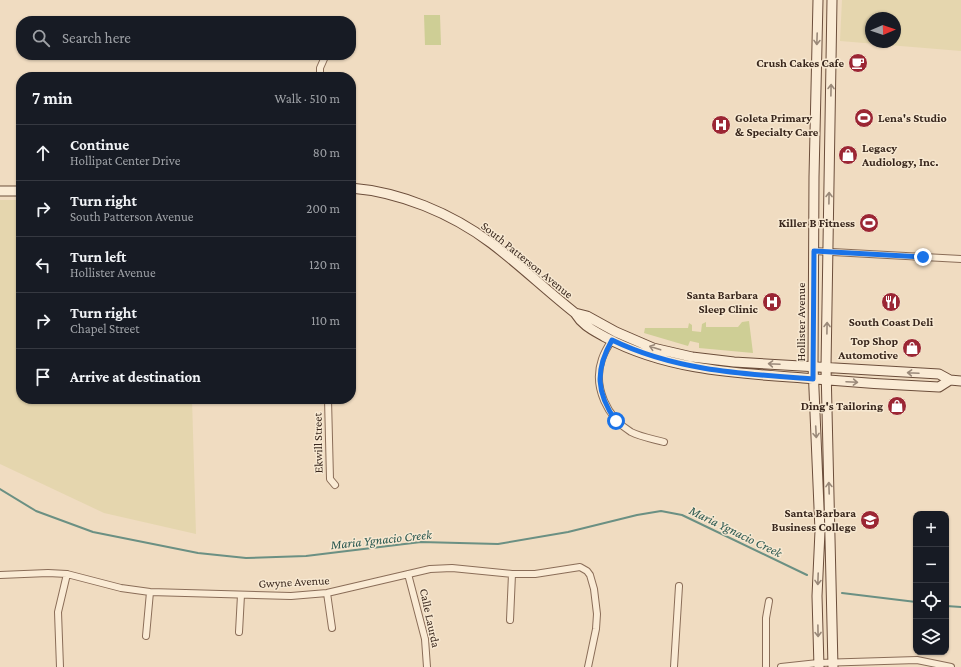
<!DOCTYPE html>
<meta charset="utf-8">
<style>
body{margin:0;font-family:"Crimson Pro",serif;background:#20242c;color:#f1f3f6}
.controls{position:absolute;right:12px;bottom:12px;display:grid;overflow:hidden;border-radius:8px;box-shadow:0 1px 3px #0004}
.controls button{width:36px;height:36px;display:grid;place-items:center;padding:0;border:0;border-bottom:1px solid #363941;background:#171b24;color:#f1f3f6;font:20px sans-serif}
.compass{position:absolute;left:865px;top:12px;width:36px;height:36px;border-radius:50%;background:#171b24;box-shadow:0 1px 3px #0004;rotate:88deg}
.stop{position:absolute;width:12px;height:12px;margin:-9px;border:3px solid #1a73e8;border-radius:50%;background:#fff}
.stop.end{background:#1a73e8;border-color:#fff;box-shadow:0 1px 4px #0008}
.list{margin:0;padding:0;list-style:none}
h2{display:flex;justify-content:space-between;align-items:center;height:52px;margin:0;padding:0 16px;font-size:17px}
h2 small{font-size:13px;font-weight:400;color:#9ea1a6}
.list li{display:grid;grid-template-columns:26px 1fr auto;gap:12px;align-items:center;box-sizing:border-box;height:56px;padding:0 16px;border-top:1px solid #363941}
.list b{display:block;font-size:15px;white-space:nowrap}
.list p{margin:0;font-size:13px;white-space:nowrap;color:#9ea1a6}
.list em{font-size:13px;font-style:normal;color:#9ea1a6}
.icon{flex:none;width:22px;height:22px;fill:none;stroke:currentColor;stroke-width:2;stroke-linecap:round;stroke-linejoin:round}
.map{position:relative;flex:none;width:961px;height:667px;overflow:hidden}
.search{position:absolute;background:#171b24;box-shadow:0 1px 3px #0004;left:16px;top:16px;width:340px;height:44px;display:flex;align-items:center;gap:10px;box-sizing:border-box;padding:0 14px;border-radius:16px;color:#9ea1a6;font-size:15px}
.panel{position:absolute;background:#171b24;box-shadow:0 1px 3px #0004;left:16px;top:72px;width:340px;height:332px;border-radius:16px}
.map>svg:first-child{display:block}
.farmland{fill:#e5d6ae;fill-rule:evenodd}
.green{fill:#cece95}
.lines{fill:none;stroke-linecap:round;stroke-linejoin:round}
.stream{stroke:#6b9083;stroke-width:2}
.street-casing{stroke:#8a6d58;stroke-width:8}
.secondary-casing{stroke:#6c4e3b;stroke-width:11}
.street{stroke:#faebd5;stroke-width:6}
.secondary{stroke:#faebd5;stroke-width:9}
.oneway{stroke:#9a8979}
.route{stroke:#1a73e8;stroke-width:5}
.labels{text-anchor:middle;stroke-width:3;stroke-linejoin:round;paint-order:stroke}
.poi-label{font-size:12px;font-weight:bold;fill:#39271d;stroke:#f7e8d1;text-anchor:end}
.street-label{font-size:12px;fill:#39271d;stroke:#f7e8d1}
.water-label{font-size:13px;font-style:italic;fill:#2c5951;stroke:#f7e8d1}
</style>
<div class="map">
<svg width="961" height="667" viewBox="0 0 961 667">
<rect width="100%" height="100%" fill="#f0dcc1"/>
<path class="farmland" d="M842,0H961V51L840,41ZM871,18H895V42H871Z
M0,200H21V399H192L196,534L104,513L0,464Z"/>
<path class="green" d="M424,15H440L441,45H425Z
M749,321L753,353L699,348V343L690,341L688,346L644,333L645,328H688L689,323L692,325V331L701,332L702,324L706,322V327H738L742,322Z"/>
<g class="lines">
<path class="stream" d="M0,489L36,511L93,532L198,553L246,558L306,556L421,542L498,544L568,532L637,515L661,511L682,515L807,575
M842,593L916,602
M946,606L961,607"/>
<g class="street-casing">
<path id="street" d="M320,77V68L324,59
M814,251L961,259
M612,340C608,346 604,353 602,359C592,387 608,418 631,432C641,437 653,439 664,442
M328,399L330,479L335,485
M408,574L425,639L427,667
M0,575L48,573L67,574L121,588L150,592L291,596L327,593L430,569L452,568L512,574H535L580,567L587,571L590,575L594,589L597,614L596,629L588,667
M327,593L332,628
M510,620L512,574
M239,632L241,595
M146,636L150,592
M60,667L58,612L67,574
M674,667L679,586
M766,667V618L769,601
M781,667L818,663L917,660L951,667"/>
</g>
<g class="secondary-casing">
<path id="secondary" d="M818,0L814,177L813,366L820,531L817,596L819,667
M832,0L826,367L833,667
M351,188C400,192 451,213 491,243C520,265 546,290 575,313C583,326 593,330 605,337C666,370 735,373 803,378C848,382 893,385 939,387L950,380
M0,191H21
M575,313L587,316L616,332L653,348L692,357L734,362L939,374L950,380L961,381"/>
</g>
<use href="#street" class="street"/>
<use href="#secondary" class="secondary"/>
</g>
<defs><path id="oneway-shaft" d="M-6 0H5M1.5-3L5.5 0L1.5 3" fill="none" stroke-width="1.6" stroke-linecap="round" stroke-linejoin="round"/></defs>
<g class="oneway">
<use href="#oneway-shaft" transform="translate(817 39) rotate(92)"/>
<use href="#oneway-shaft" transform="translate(831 90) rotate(-89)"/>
<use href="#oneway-shaft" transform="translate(829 198) rotate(-89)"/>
<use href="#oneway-shaft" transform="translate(827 328) rotate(-89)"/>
<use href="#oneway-shaft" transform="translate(655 348) rotate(-162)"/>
<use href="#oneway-shaft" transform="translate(774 364) rotate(-177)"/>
<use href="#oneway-shaft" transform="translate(913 373) rotate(-177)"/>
<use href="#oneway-shaft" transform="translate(852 382) rotate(3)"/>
<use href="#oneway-shaft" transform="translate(816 432) rotate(87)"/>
<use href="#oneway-shaft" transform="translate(829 488) rotate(-92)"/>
<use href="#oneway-shaft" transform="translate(818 579) rotate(92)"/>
<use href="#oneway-shaft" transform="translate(818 631) rotate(89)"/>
</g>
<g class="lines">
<path class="route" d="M616,421C596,393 595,370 612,340C676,371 744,374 813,379L814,251L923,257"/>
</g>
<defs>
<g id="cafe-disc" transform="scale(1)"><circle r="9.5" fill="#9b2634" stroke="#f7e8d1"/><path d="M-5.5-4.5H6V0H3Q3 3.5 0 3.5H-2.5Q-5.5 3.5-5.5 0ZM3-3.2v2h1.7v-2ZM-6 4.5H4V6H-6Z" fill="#fff"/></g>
<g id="stadium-disc" transform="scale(1)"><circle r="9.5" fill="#9b2634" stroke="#f7e8d1"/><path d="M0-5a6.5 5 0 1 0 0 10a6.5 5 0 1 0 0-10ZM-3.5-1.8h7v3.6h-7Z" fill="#fff"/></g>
<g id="hospital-disc" transform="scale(1)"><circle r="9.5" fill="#9b2634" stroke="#f7e8d1"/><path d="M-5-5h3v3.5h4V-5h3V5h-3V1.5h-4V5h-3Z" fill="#fff"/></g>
<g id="shop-disc" transform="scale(1)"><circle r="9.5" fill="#9b2634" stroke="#f7e8d1"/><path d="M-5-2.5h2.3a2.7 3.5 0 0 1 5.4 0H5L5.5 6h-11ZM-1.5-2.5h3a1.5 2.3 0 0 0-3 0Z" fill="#fff"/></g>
<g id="restaurant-disc" transform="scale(1)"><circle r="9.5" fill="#9b2634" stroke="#f7e8d1"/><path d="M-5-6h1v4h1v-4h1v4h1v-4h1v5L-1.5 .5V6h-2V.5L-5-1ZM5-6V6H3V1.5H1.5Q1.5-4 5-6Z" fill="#fff"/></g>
<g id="school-disc" transform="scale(1)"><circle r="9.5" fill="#9b2634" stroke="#f7e8d1"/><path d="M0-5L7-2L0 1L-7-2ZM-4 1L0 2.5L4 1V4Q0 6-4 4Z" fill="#fff"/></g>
</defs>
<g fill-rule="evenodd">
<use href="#cafe-disc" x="858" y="63"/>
<use href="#stadium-disc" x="864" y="118"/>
<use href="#hospital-disc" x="721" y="125"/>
<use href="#shop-disc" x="848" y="155"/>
<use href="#stadium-disc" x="869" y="223"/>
<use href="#hospital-disc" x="772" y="302"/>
<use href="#restaurant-disc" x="891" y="302"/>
<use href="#shop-disc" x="912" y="348"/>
<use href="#shop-disc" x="897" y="406"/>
<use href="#school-disc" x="870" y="520"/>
</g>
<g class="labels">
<g class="poi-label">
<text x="844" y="67">Crush Cakes Cafe</text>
<text x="735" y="122" text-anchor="start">Goleta Primary<tspan x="735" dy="14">&amp; Specialty Care</tspan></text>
<text x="878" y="122" text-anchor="start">Lena's Studio</text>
<text x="862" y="152" text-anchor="start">Legacy<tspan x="862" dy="14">Audiology, Inc.</tspan></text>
<text x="855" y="227">Killer B Fitness</text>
<text x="758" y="299">Santa Barbara<tspan x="758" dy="14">Sleep Clinic</tspan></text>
<text x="891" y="326" text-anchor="middle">South Coast Deli</text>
<text x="898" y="345">Top Shop<tspan x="898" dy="14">Automotive</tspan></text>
<text x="883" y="410">Ding's Tailoring</text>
<text x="856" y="517">Santa Barbara<tspan x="856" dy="14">Business College</tspan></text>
</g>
<g class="street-label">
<text transform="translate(527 260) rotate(39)" y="4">South Patterson Avenue</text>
<text transform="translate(801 322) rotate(-90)" y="4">Hollister Avenue</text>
<text transform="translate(318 443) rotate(-91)" y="4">Ekwill Street</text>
<text transform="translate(294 582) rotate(-3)" y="4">Gwyne Avenue</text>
<text transform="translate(430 618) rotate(78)" y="4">Calle Laurda</text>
</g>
<g class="water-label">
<text transform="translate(736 531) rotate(26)" y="5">Maria Ygnacio Creek</text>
<text transform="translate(381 539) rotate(-6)" y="5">Maria Ygnacio Creek</text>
</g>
</g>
</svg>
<div class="controls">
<button>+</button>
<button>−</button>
<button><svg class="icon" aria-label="locate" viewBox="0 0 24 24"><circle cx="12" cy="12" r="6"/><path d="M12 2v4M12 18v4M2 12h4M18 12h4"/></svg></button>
<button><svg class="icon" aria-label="layers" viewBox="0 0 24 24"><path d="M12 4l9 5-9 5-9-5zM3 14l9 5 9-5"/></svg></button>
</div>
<svg class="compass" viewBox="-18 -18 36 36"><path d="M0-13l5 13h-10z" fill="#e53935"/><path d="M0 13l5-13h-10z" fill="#9ea1a6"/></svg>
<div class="stop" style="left:616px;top:421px"></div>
<div class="stop end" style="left:923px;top:257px"></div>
<div class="search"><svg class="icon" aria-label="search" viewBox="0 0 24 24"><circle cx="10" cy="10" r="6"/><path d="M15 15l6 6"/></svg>Search here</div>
<section class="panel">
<h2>7 min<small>Walk · 510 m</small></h2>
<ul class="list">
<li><svg class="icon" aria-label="ahead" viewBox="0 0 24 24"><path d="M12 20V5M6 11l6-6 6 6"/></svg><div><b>Continue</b><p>Hollipat Center Drive</p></div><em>80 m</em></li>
<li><svg class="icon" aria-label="right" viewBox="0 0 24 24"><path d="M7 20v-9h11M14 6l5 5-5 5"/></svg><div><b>Turn right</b><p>South Patterson Avenue</p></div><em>200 m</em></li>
<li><svg class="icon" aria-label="left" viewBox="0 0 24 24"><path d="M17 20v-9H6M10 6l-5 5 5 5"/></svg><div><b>Turn left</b><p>Hollister Avenue</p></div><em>120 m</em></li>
<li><svg class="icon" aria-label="right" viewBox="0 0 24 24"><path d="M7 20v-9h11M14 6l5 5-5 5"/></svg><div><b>Turn right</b><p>Chapel Street</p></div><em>110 m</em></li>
<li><svg class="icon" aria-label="arrive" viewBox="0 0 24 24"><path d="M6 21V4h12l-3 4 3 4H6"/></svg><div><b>Arrive at destination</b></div></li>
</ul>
</section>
</div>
